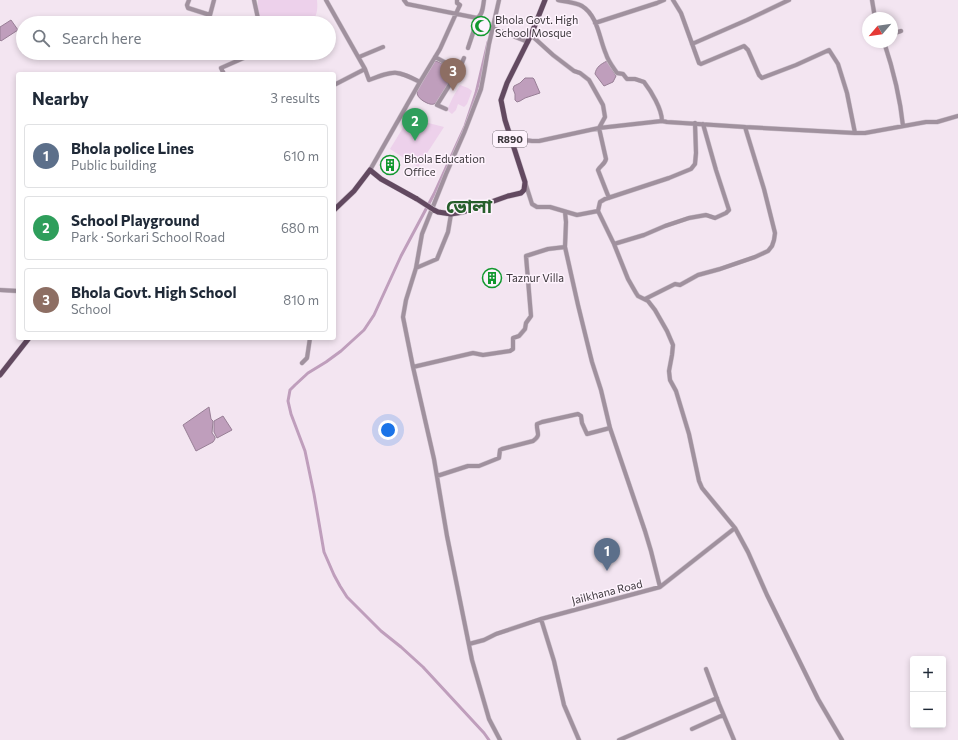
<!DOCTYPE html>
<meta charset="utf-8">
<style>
body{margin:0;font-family:Commissioner,"Noto Sans Bengali",sans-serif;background:#f2f2f3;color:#1f2937}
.controls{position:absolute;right:12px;bottom:12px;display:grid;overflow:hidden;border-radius:4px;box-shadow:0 2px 6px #0003}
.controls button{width:36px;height:36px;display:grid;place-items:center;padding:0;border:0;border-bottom:1px solid #e0e1e3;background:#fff;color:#1f2937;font:20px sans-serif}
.compass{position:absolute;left:862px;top:12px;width:36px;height:36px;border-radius:50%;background:#fff;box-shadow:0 2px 6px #0003;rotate:241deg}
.you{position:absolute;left:388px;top:430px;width:14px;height:14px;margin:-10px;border:3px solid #fff;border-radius:50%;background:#1a73e8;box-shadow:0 0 0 6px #1a73e833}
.badge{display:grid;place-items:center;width:26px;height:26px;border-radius:50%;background:#11982e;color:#fff;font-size:13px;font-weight:700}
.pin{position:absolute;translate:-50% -33px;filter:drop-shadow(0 1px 2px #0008)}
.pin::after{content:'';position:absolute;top:21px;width:14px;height:12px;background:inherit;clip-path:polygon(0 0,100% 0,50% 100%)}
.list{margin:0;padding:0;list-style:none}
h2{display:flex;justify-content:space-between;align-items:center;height:52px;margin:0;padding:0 16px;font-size:17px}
h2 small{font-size:13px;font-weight:400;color:#747a83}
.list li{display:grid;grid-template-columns:26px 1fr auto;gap:12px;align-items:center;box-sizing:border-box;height:64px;margin:0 8px 8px;padding:0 8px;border:1px solid #e0e1e3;border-radius:4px}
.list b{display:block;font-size:15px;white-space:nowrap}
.list p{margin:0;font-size:13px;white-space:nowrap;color:#747a83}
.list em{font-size:13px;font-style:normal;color:#747a83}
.icon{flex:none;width:22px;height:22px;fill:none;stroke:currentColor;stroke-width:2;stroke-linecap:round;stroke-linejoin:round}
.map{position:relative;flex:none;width:958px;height:740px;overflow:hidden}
.search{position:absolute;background:#fff;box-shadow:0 2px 6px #0003;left:16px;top:16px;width:320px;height:44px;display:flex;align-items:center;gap:10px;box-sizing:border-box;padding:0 14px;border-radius:22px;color:#747a83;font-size:15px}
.panel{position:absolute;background:#fff;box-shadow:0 2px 6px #0003;left:16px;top:72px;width:320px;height:268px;border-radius:4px}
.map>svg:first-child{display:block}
.green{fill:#edd1eb}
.water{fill:#bf9ebc;stroke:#987f96}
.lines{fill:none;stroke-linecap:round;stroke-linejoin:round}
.canal{stroke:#bf9ebc;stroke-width:3}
.minor-casing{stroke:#cec2cd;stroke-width:5}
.major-casing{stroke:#cec2cd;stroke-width:6}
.minor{stroke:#a0919e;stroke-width:4}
.major{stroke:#624960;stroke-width:5}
.major-bridge-casing{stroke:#cec2cd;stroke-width:6;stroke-linecap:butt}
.major-bridge{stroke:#624960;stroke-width:5}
.labels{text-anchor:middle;stroke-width:3;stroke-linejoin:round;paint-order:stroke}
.shield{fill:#fef3fd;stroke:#766f76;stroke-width:1}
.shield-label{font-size:10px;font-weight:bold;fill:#3c373c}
.poi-label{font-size:11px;fill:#3c373c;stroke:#fef3fd;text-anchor:start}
.street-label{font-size:11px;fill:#3c373c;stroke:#fef3fd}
.town-label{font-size:19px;font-weight:bold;fill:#265e2b;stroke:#fef3fd}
</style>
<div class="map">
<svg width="958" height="740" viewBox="0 0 958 740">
<rect width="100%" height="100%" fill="#f3e5f1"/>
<path class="green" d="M258,0H317C318,9 317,15 312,23H263C258,16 257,8 258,0Z
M460,85L468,88L472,91L467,104L464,107L458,104L456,110L452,114L447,110L453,97Z
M409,118L444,127L418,167L390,149Z"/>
<path class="water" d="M11,20L18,30L1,41L0,40V27Z
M436,61L447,66L455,72L438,101C434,105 432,105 427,103C403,92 429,77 433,62Z
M607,61L616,76L613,82L604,86L595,74C596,67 601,64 607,61Z
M525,78H533L534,79L540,93L525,98L520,101L517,102L515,100V94L513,89L514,86L520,83Z
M209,407L211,419L213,421L212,433L215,437V439L213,442L196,451L183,425Z
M223,416L232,430L217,438L214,432V421Z"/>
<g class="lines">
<path class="canal" d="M488,42L476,93L465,126L434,194L401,256L374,315L364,330L341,351L326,362L308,373L295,385L290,390L288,401L291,414L305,451L314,494L324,552L334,575L340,586L347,597L381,631L401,647L423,667L484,733L489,740"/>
<g class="minor-casing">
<path id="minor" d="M189,0L187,5L188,8L210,15L214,0
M254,0L259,23
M326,0L365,69L369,80C395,70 396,70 420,82
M404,0L407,4L477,18C483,15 483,6 484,0
M499,0L489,44L484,73L481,89L464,133L446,174L422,234L416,268L406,300L403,317L413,367L434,459L447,536L472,660L489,719L500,740
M558,0C566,2 575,2 582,6C598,16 599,38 606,54C608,61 613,67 617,73L623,74L627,79H635L644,82C651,91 662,109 662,121
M673,0L681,13L699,63L701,64L744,46L748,50L759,75L762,78L796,65L829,50L838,64L847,93L855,133
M872,0L875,18
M207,23L209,15
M595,23L657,3L664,0
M493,28L528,42
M892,34L901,31
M531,35L553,55L574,71L580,73L589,80L603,105L605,117L599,128L606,159C605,164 600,166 598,170L609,198
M884,42C893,69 900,97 903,126
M692,44L747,20L789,0
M468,48L477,21
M359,57L383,47
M435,57L459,70L437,105L446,109
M459,70L464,58
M224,74L221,68L255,53
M334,85L365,69
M510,138L532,141H539L599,128L662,121L667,122L745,127L855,133H865L926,122H937L958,116
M370,170L420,82L440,49L459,7L460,5L457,3V0
M525,182L532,204L537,207H550L577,215L598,211L614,244L628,279L636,293L638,296L648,301L655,310L667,331L673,345L672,355L669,371L670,380L676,391L689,434L699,481L702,488L735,528L748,552L767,595L818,699L842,740
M598,211L600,202L605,199L669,178L691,169L695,164L696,153L695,123
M565,212L566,222L565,247L578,305L592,362L601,390L610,428L645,531L651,551L660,587
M614,244L644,235L665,226L689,218L706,215L715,218L726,213L729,210L716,170L703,124
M416,268L437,259L448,232L451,214
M0,290L18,291
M645,299L675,284L680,285L698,275L720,269L755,257L768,251L772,246L774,240L775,233L764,189L745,127
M302,363L307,358L310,338
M413,367L473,353L483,355L510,351L513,349V338L519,336L525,329L526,323L531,316L526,256L548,249L565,247
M437,476L468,466H479L499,458L500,450L502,449L533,441C542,435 536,432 537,424L542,422L578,414L581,416L582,423L587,434L610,428
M541,619L554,661L564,705L579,740
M469,644L484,640L496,634L541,619L660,587L735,528
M706,669L719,704L734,740
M692,729L723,715
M619,740L717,698"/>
</g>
<g class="major-casing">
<path id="major" d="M334,210L354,191L370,170L381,179L417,199
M434,210L438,212L451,214L463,212L508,196L521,193L524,190L525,182L505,120L501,100L507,83L531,35L545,0
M0,375L29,338"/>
</g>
<use href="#minor" class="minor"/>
<use href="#major" class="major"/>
<g class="major-bridge-casing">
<path id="major-bridge" d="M417,199L434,210"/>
</g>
<use href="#major-bridge" class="major-bridge"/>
</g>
<defs>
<g id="mosque-ring" transform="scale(1)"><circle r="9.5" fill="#fef3fd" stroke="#11982e" stroke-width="1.5"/><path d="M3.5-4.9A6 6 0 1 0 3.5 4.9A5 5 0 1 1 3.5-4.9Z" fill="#11982e"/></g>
<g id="building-ring" transform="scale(1)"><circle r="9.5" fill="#fef3fd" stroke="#11982e" stroke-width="1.5"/><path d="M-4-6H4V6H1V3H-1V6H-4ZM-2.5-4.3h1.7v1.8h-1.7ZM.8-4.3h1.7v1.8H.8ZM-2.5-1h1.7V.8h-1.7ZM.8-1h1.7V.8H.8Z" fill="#11982e"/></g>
</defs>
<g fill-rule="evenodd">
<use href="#mosque-ring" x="481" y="26"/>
<use href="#building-ring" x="390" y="165"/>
<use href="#building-ring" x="492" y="278"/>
</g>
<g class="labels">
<rect class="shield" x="493" y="131" width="34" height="16" rx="3"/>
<g class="shield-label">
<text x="510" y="143">R890</text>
</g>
<g class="poi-label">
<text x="495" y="24">Bhola Govt. High<tspan x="495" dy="13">School Mosque</tspan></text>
<text x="404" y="163">Bhola Education<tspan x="404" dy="13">Office</tspan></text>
<text x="506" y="282">Taznur Villa</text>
</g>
<g class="street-label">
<text transform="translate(607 592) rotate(-14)" y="4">Jailkhana Road</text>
</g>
<g class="town-label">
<text x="469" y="213">ভোলা</text>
</g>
</g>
</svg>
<div class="controls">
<button>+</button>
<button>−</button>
</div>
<svg class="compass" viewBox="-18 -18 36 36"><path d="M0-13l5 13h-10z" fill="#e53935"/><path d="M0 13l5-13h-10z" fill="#747a83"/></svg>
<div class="you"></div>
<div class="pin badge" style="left:607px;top:571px;background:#5c6f8a">1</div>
<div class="pin badge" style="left:415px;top:141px;background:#2e9e5b">2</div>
<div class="pin badge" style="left:453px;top:91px;background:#8d6e63">3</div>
<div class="search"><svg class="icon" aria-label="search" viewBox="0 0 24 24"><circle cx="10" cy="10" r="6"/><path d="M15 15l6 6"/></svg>Search here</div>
<section class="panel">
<h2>Nearby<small>3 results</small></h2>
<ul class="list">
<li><span class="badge" style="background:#5c6f8a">1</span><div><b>Bhola police Lines</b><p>Public building</p></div><em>610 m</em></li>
<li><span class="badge" style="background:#2e9e5b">2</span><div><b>School Playground</b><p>Park · Sorkari School Road</p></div><em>680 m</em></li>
<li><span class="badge" style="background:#8d6e63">3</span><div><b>Bhola Govt. High School</b><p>School</p></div><em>810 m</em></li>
</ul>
</section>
</div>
